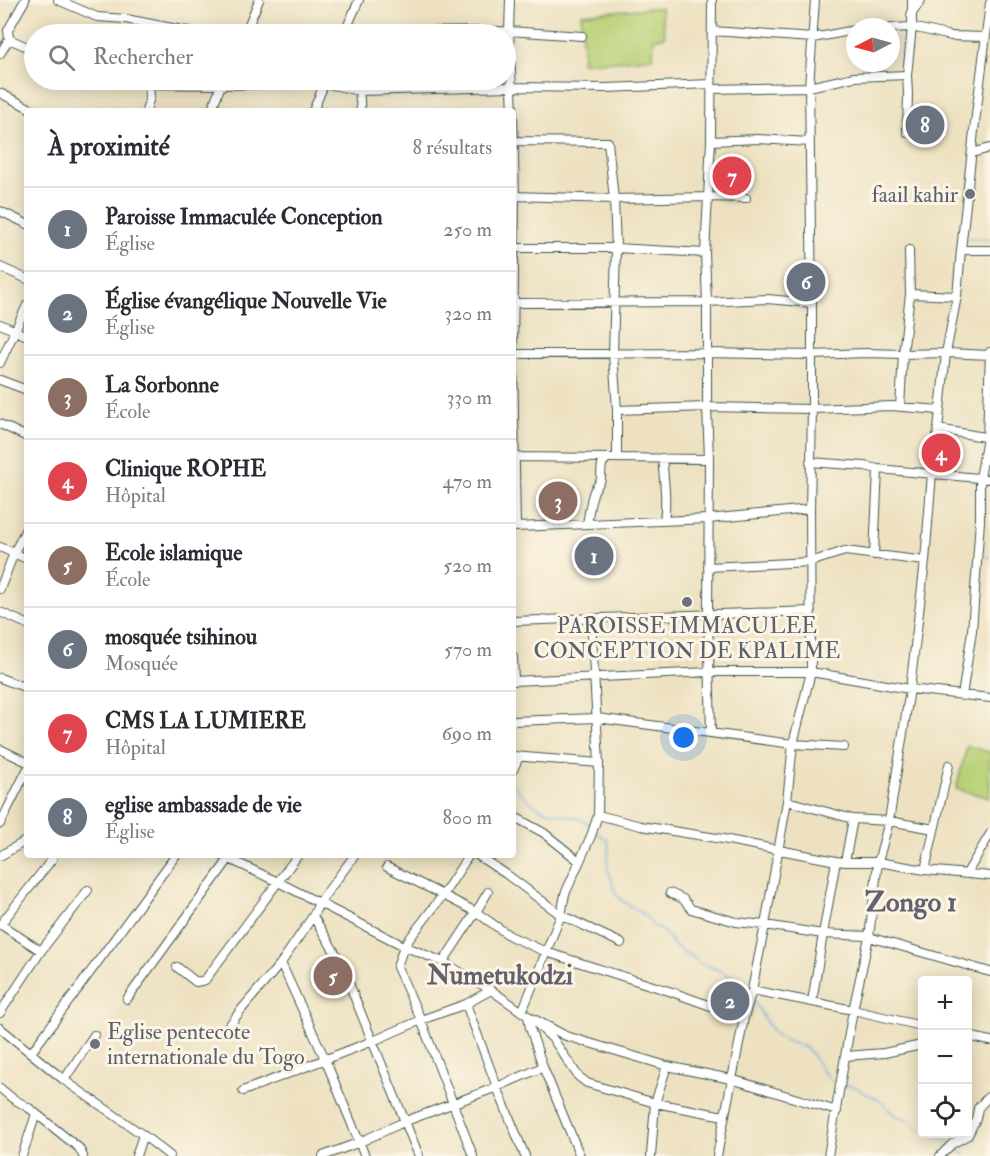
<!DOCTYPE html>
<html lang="fr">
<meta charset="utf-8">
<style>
body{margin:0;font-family:"IM FELL Double Pica",serif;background:#f7f7f7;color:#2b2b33}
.controls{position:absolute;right:18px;bottom:18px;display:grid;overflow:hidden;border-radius:6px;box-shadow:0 3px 15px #0003}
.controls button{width:54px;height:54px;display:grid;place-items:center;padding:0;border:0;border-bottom:2px solid #e1e1e2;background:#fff;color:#2b2b33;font:30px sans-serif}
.compass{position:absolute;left:846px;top:18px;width:54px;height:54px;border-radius:50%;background:#fff;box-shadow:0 3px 15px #0003;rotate:264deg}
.you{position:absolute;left:684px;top:738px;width:21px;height:21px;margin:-15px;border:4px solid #fff;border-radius:50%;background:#1a73e8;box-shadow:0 0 0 9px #1a73e833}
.badge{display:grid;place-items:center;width:39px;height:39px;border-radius:50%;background:#7c3aed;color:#fff;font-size:20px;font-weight:700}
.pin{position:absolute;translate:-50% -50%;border:3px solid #fff;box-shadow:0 2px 6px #0006}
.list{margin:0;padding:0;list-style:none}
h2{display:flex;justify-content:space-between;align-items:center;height:78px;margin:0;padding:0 24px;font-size:26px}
h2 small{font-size:20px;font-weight:400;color:#7c7c81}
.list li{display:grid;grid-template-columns:39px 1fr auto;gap:18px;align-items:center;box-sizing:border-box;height:84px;padding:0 24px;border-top:2px solid #e1e1e2}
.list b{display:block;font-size:22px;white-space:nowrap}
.list p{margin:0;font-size:20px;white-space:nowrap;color:#7c7c81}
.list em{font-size:20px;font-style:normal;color:#7c7c81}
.icon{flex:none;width:33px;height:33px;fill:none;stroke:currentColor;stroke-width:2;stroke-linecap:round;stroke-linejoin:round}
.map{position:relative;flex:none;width:990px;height:1156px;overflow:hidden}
.search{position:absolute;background:#fff;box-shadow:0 3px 15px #0003;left:24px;top:24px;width:492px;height:66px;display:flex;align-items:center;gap:15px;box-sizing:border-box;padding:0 21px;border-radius:33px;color:#7c7c81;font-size:22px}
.panel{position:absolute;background:#fff;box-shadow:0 3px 15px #0003;left:24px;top:108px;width:492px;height:750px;border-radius:6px}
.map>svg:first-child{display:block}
.built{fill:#dbd6f7}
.green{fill:#b8d076;stroke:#6c8655;stroke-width:1.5}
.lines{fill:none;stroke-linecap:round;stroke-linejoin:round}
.stream{stroke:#63acdb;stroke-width:1.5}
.minor-casing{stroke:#3e5649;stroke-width:10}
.minor{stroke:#fff;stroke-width:8}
.worship-dot{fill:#6b7280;stroke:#fcf5e5;stroke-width:2}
.labels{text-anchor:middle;stroke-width:6;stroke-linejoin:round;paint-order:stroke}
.worship-label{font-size:22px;fill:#5b616d;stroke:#fcf5e5;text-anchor:end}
.quarter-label{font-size:26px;font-weight:bold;fill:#63606f;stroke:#fcf5e5}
.district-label{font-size:28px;font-weight:bold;fill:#63606f;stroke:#fcf5e5}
</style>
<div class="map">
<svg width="990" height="1156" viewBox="0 0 990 1156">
<rect width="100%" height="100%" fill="#fcf5e5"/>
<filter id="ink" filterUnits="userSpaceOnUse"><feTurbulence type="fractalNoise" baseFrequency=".0167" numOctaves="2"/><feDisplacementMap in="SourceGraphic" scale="12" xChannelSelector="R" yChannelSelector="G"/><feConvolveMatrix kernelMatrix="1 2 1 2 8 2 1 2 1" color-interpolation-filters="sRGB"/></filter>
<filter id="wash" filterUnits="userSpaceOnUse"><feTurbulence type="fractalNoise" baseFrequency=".008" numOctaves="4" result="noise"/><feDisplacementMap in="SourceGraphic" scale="24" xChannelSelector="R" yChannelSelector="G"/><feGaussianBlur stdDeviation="1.35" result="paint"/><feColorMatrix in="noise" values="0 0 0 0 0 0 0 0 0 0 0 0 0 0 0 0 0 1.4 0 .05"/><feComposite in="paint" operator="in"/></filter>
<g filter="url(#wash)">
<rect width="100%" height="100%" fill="#ede1c1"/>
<path class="built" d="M718,165H748L747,188L717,187Z"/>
<path class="green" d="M649,8H661L665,37L654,38L653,57C630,60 606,63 582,62L583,52L581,14Z
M967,746L990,752V798L956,789Z"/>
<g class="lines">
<path class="stream" d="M969,238L990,240
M987,556L990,558
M513,784C522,795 530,803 542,809C558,816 579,814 592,827
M595,830L602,837L607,839L609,847L607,866L616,894L621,900L646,916L652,925L661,930L670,939L674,946L694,958L700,964L707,965L728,975L734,977L738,983V989L746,996
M753,1001C762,1012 766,1026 777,1036C786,1044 803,1043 810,1052C818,1062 825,1081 838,1083
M843,1084L856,1087L862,1092L874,1097L885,1105L893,1114L906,1119L922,1130
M931,1134L949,1141
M955,1146L965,1156"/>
</g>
</g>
<g filter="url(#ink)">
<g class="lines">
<g class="minor-casing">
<path id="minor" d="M58,0L97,17L126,19L203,34
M510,0L509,31L513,111
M911,15L921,0
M891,28L912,27L951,36L986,37
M345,29L384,32L509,31L582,36
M712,31L813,38L855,30
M245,34L259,0
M344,34L359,0
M9,39L34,50
M0,54L9,39L8,30L25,0
M126,80L149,84L221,85L324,83L359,91L361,111
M711,89L809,87L854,77L907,75
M359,91L512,87L605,88L711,84
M0,93L35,111
M146,111L150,97L149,84
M211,111L223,80
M313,111L325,82
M513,115L515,196L513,351
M907,132L908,94L907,75L912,27V0
M513,141L608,142L614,199L616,248L613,354L617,410V458
M711,141L758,139L810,142
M972,153L990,148
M513,196L614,199L709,197L746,198
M0,211L27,224
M513,248H616L705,253
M961,250H990
M0,267L27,279
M910,294L957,296
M513,303L707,302L767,299L812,303
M0,324L27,336
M513,354L707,353L812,355L866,353L903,354L946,353L990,355
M513,355L516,527H513
M0,363L27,305
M0,380L27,390
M900,407L903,354L910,294L909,250
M617,410L707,407L812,409L892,406L939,410
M0,424L27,437
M938,429L990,438
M513,457L709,459
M662,458C664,479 667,500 664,521
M810,462L865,466L878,469L990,479
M587,524C589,513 590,501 594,491C596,487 600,483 601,479C602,469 599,464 608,458
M516,527L708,519L810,509
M0,547L27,559
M874,555L878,469
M708,567L810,562L845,551L925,561
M0,589L14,553L27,527
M0,612L27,624
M591,618L599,763L598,815L641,826L723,839L836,861L845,862H878L925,870L990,876
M513,621L811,611
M513,657L514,681
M0,678L27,688
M513,681L710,672H811L910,689L990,698
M962,696L972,631L980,521V478L987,438L990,352
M513,721L597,718L793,744L844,747
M711,732L708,615L709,459L707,407V302L705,253L711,141L712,0
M0,749L27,762
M513,756L599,763
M513,770L519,757
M787,801L853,819L889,821L934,829
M513,816L544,833L579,861
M0,824L27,770
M221,855L278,882L404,946L443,962L491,990L528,1016L566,1036L667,1066L731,1079L837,1111
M469,855L443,895L404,946L397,967L421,1020L473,1156
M477,855L506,874L561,915L621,943
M0,856L27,840
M845,862L853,819
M387,867L443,895L476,912L510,936L546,952L672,992L744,1018
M925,870L949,765
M967,873L990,834
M670,893L683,899L691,909L736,922L765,925L823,934L868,936
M313,916L339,959L419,1156
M0,924L41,951
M0,925L53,858
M869,937L990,972
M443,962L476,912L488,892
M281,963L325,1059L365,1156
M177,967L196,982L205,980L298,855
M752,990L853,1010L922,1026
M127,999L229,859
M812,1002L823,934L836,861
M466,1004L497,1087L525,1156
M522,1012L561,915L565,894L591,836L598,815
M0,1013L41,951L88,890
M528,1016L530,1028L543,1067L580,1156
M536,1023L553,1039L578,1076L587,1083L655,1103L724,1116
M0,1028L64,1080L143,1135L170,1156
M226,1030L241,1010L281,963L313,916L319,903L355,855
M968,1036L990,1041
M31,1053L176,855
M846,1056L884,1053L922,1045
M64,1080L94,1035
M0,1088L12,1098L29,1108L79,1148L83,1156
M243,1091L373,1041L421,1020L466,1004L491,990
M22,1156L36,1114
M136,1156L143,1135
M323,1156L360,1142L406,1121L497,1087L543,1067
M651,1156L655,1103L667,1066
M717,1156L744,1018L752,990L765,925L787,801L793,744L811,672L810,509L812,409V303L809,87L815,0
M828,1156L853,1010L869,937L878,862L889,821L910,689L925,561L932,473L938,429L946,353L957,296L961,250L974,131L990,3
M940,1156L952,1144L968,1135L976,1119L978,1108L988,1097H990"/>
</g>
<use href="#minor" class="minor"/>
</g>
</g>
<g class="worship-dot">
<circle cx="970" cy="194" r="6"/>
<circle cx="687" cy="602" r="6"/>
<circle cx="95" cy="1044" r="6"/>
</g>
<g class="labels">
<g class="worship-label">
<text x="958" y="202">faail kahir</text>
<text x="687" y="633" text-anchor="middle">PAROISSE IMMACULEE<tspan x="687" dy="25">CONCEPTION DE KPALIME</tspan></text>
<text x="107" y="1039" text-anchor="start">Eglise pentecote<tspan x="107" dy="25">internationale du Togo</tspan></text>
</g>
<g class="quarter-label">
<text x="500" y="984">Numetukodzi</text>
</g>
<g class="district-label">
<text x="911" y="911">Zongo 1</text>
</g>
</g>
</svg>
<div class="controls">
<button>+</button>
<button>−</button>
<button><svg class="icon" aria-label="locate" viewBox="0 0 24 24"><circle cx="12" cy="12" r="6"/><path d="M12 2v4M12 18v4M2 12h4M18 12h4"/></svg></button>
</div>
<svg class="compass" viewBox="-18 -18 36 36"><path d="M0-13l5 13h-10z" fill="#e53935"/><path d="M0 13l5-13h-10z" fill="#7c7c81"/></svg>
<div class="you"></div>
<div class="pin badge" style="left:594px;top:556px;background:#6b7280">1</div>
<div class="pin badge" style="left:730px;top:1001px;background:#6b7280">2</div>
<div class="pin badge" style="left:558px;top:501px;background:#8d6e63">3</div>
<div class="pin badge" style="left:941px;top:453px;background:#e0444e">4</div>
<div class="pin badge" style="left:333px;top:976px;background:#8d6e63">5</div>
<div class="pin badge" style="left:806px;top:282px;background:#6b7280">6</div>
<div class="pin badge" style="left:732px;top:176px;background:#e0444e">7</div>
<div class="pin badge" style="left:925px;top:125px;background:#6b7280">8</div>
<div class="search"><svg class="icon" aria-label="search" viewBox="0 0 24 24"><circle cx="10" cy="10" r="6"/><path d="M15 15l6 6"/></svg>Rechercher</div>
<section class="panel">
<h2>À proximité<small>8 résultats</small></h2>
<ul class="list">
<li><span class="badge" style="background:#6b7280">1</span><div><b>Paroisse Immaculée Conception</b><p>Église</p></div><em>250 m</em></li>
<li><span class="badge" style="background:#6b7280">2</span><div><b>Église évangélique Nouvelle Vie</b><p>Église</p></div><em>320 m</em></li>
<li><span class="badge" style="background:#8d6e63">3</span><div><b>La Sorbonne</b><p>École</p></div><em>330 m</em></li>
<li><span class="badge" style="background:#e0444e">4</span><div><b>Clinique ROPHE</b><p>Hôpital</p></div><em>470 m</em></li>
<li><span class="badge" style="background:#8d6e63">5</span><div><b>Ecole islamique</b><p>École</p></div><em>520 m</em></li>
<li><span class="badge" style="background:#6b7280">6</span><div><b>mosquée tsihinou</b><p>Mosquée</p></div><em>570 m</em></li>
<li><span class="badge" style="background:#e0444e">7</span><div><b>CMS LA LUMIERE</b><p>Hôpital</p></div><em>690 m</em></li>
<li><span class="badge" style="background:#6b7280">8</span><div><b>eglise ambassade de vie</b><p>Église</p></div><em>800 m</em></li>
</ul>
</section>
</div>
